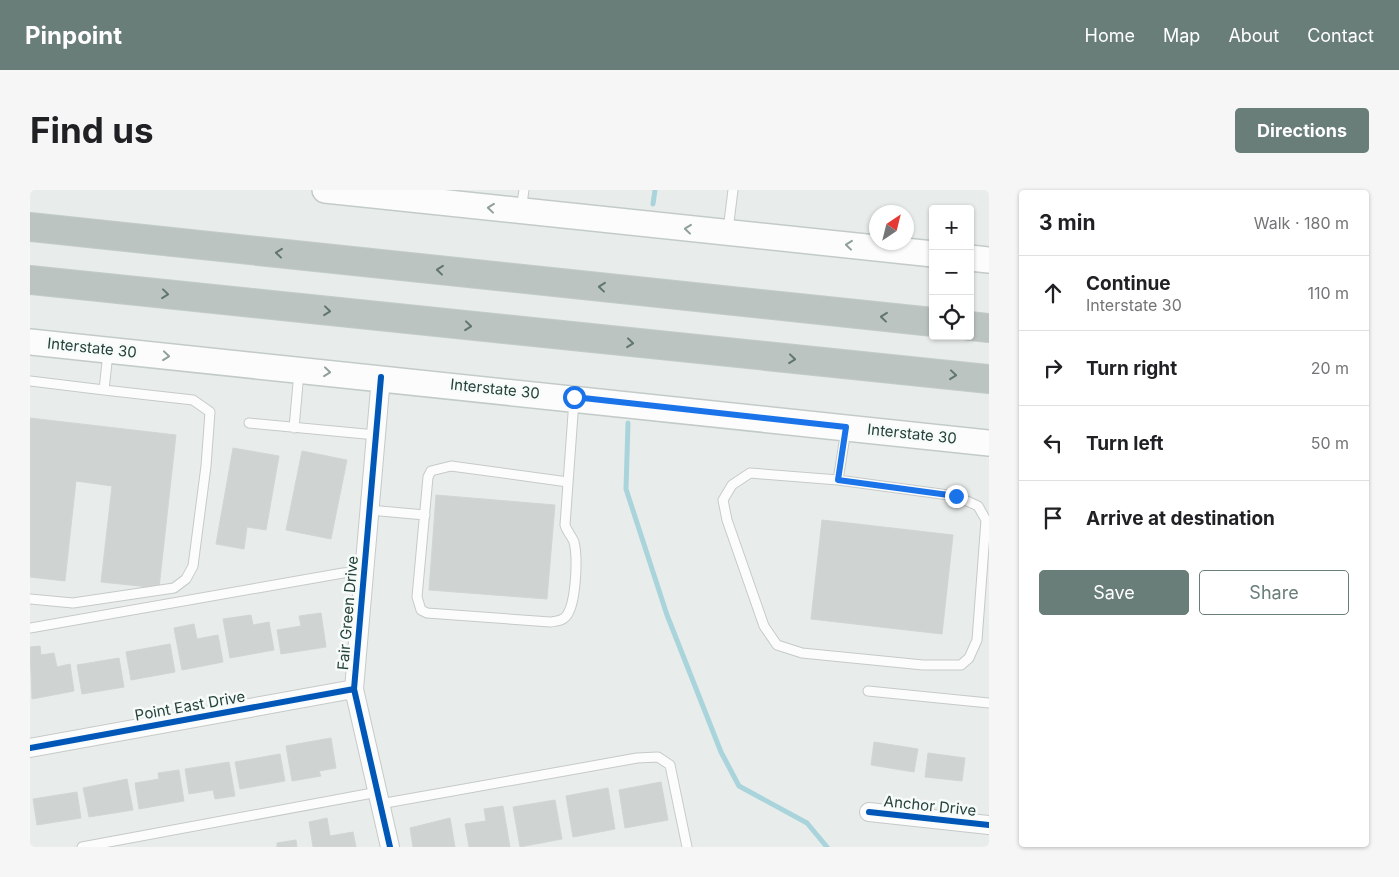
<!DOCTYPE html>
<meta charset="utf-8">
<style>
body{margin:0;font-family:Inter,sans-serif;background:#f6f6f6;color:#202124}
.controls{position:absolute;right:15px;top:15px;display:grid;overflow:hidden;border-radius:5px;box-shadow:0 1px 4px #0004}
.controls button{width:45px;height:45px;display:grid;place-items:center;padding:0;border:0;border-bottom:1px solid #e0e0e0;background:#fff;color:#202124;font:25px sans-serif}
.compass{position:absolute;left:839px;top:15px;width:45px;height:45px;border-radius:50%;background:#fff;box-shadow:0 1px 4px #0004;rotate:35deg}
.stop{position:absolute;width:15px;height:15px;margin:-11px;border:4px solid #1a73e8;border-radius:50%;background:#fff}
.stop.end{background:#1a73e8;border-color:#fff;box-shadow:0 1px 5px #0008}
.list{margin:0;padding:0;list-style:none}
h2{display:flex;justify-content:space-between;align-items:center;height:65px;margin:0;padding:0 20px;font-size:21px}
h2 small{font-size:16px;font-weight:400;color:#757577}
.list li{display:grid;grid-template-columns:32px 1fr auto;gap:15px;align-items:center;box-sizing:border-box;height:75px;padding:0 20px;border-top:1px solid #e0e0e0}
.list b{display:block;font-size:19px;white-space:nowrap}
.list p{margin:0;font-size:16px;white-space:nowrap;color:#757577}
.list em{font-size:16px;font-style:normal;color:#757577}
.actions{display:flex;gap:10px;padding:15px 20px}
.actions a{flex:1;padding:11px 0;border:1px solid #697e78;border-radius:5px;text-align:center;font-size:18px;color:#697e78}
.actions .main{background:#697e78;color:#fff}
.icon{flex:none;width:28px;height:28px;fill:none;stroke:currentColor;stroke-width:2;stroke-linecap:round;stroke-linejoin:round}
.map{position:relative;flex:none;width:959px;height:657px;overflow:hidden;border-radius:5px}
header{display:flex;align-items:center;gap:30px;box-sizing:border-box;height:70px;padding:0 25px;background:#697e78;color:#fff}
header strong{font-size:24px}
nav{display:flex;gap:28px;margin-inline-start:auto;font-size:18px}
.intro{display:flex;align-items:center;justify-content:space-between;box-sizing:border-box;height:120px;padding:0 30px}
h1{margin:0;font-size:35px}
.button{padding:12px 22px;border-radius:5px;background:#697e78;color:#fff;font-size:18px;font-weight:700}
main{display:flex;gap:30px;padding:0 30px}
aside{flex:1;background:#fff;border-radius:5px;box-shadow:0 1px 4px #0004}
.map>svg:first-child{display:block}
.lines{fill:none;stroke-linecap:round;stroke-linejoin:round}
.stream{stroke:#a9d4db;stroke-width:5}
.building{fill:#cfd4d2;stroke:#d1d6d4}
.lane-casing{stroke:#c5cac8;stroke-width:11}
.street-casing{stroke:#c5cac8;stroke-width:20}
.secondary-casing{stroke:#c3cbc8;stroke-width:28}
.highway-casing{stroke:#c3ccc9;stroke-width:30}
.lane{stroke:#fcfcfc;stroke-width:9}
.street{stroke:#fcfcfc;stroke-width:18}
.secondary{stroke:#fcfcfc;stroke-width:25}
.highway{stroke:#bcc4c2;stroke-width:28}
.cycleway-casing{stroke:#f7fbf9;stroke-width:9}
.cycleway{stroke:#0057b8;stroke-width:6}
.oneway{stroke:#909f9b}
.oneway2{stroke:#617670}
.route{stroke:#1a73e8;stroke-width:6}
.labels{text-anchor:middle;stroke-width:5;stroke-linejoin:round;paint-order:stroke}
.street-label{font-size:15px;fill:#24423a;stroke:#f7fbf9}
</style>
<header>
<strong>Pinpoint</strong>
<nav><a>Home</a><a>Map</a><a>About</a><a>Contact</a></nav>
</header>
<div class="intro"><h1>Find us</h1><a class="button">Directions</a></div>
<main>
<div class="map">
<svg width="959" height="657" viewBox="0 0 959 657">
<rect width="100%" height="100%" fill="#e8edeb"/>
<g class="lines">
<path class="stream" d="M623,14L625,0
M598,233L596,299L637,425L691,562L709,596L777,633L797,657"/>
</g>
<path class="building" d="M0,228L146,245L129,398L71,392L82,296L46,291L35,391L0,387Z
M203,258L249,266L236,340L217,337L214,359L186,354Z
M272,261L317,270L301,349L256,340Z
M406,305L525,315L517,409L399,400Z
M792,330L923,345L912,444L781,429Z
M291,423L296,457L251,464L247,440L271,436L269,426Z
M221,425L223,435L239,432L244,460L200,468L193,429Z
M164,434L167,449L188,445L193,472L152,480L144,438Z
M140,454L145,482L101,490L96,462Z
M10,456L11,465L24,463L27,477L40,474L44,501L2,509L0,457Z
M89,468L94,497L52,504L47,475Z
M301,548L306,578L289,581L291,586L262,591L256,556Z
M844,552L888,559L884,582L841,575Z
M898,563L935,568L932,591L895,587Z
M250,564L255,591L210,599L205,572Z
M199,572L205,606L185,609L183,600L159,604L155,579Z
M149,580L154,611L109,619L105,593L129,589L128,583Z
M97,589L103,620L59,627L53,598Z
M631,592L638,630L595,638L589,600Z
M578,598L585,639L543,647L536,606Z
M47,602L51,628L7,635L3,609Z
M525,610L532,649L490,657L483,617Z
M473,616L480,657H439L435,634L456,631L454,619Z
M297,628L300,646L323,642L326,657H283L279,632Z
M420,628L425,657H383L380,638Z
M266,650L267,657H247V653Z"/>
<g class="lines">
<g class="lane-casing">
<path id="lane" d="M491,20L494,0
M698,40L703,0
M0,191L74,200L78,163
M219,233L346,245
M264,238L269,182
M808,290L720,283L702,295L693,310L697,330L734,436L747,455L772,463L893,475H931L939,468L947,450L956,330L948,316L926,306L808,290L816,240
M538,292L421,276L401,281L398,287L387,407L391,420L397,423L520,432C527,431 533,431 537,425C546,412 548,368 544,352C542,346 537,342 535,335L544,210
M339,320L395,325
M0,409L43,413L144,398L156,389L163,376L176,276L180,222L163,210L74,200
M0,438L313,383L334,381
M838,501L959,513
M350,614L607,568L628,567L640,575L657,657
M52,657L348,602"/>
</g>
<g class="street-casing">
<path id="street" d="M351,187L324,499L360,657
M0,558L324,499
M839,622L959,635"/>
</g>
<g class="secondary-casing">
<path id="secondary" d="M295,0L903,64
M940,68L959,70
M0,152L959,253"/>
</g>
<g class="highway-casing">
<path id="highway" d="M0,37L903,132
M0,90L959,189
M940,136L959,138"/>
</g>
<use href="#lane" class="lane"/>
<use href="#street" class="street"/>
<use href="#secondary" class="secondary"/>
<use href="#highway" class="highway"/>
<g class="cycleway-casing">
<path id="cycleway" d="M351,187L324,499L360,657
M0,558L324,499
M839,622L959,635"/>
</g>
<use href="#cycleway" class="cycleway"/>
</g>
<defs><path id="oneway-chevron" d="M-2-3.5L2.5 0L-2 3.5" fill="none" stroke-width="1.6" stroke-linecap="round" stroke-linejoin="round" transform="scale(1.25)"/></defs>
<g class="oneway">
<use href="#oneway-chevron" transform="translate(461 18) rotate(-174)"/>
<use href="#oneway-chevron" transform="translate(658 39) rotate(-174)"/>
<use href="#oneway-chevron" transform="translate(819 55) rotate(-174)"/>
<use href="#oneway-chevron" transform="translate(136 166) rotate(6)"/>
<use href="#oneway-chevron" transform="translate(297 182) rotate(6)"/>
</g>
<g class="oneway2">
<use href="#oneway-chevron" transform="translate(249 63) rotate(-174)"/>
<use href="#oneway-chevron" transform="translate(410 80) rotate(-174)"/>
<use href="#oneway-chevron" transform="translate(572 97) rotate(-174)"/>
<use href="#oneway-chevron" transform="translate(135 104) rotate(6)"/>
<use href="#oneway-chevron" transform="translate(297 121) rotate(6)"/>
<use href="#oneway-chevron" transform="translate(854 127) rotate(-174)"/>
<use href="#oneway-chevron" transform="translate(438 136) rotate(6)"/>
<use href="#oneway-chevron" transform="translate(600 153) rotate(6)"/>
<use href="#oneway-chevron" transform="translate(762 169) rotate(6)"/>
<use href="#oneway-chevron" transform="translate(923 185) rotate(6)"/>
</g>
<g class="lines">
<path class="route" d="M544,207L816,237L808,290L926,306"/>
</g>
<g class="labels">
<g class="street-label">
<text transform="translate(62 158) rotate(6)" y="5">Interstate 30</text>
<text transform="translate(465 199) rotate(6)" y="5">Interstate 30</text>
<text transform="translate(882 244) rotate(6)" y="5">Interstate 30</text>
<text transform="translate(318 423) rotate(-85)" y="5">Fair Green Drive</text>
<text transform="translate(160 516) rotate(-10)" y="5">Point East Drive</text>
<text transform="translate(900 616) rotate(6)" y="5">Anchor Drive</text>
</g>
</g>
</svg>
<div class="controls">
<button>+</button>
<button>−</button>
<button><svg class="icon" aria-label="locate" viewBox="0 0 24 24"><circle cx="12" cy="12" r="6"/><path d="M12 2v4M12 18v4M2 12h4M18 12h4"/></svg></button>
</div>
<svg class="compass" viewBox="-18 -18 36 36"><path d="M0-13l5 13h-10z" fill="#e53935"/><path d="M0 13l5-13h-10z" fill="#757577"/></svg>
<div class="stop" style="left:544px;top:207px"></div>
<div class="stop end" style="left:926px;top:306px"></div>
</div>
<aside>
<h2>3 min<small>Walk · 180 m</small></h2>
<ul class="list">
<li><svg class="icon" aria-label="ahead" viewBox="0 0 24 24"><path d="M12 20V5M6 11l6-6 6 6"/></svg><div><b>Continue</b><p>Interstate 30</p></div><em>110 m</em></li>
<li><svg class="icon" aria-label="right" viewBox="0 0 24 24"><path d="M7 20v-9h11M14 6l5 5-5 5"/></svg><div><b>Turn right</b></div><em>20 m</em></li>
<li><svg class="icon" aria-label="left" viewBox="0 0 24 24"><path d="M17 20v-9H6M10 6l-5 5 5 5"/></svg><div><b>Turn left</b></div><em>50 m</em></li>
<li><svg class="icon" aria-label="arrive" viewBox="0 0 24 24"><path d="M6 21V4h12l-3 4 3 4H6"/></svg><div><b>Arrive at destination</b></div></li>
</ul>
<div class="actions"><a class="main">Save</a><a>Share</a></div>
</aside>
</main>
